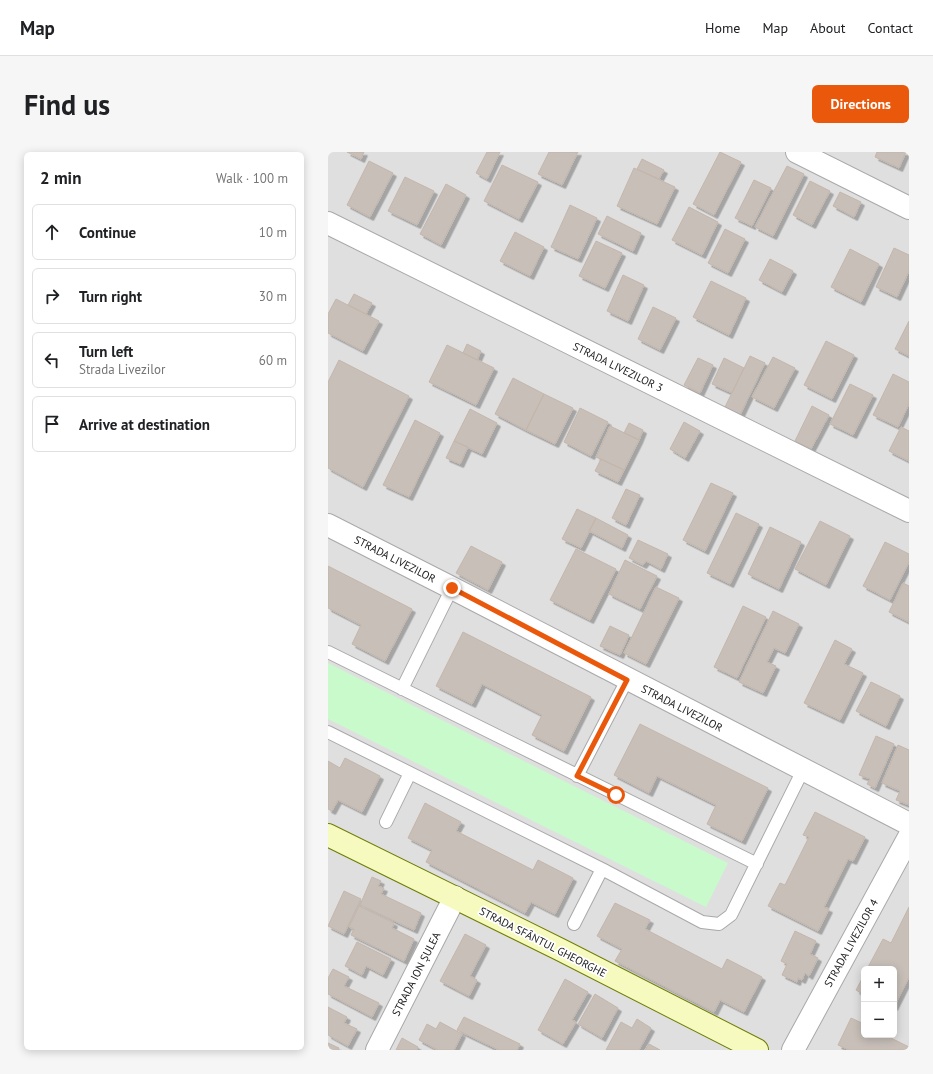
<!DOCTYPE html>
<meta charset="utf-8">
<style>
body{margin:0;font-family:"PT Sans",sans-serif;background:#f6f6f6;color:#202124}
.controls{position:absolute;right:12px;bottom:12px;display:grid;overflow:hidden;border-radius:6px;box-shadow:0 2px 10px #0003}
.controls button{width:36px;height:36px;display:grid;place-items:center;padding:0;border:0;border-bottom:1px solid #e0e0e0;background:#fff;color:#202124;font:20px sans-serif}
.stop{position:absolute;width:12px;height:12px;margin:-9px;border:3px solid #ea580c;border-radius:50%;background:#fff}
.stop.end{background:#ea580c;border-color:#fff;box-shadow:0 1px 4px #0008}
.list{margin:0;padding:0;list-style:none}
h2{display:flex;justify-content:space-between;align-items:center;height:52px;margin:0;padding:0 16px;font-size:17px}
h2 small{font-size:13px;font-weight:400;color:#757577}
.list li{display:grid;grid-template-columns:26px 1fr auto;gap:12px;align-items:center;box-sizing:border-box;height:56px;margin:0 8px 8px;padding:0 8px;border:1px solid #e0e0e0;border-radius:6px}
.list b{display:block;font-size:15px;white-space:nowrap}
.list p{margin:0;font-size:13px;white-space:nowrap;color:#757577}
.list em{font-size:13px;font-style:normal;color:#757577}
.icon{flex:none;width:22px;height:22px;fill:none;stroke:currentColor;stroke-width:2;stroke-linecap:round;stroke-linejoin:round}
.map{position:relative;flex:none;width:581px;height:898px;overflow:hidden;border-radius:6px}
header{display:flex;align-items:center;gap:24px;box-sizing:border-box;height:56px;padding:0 20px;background:#fff;border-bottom:1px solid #e0e0e0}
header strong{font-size:19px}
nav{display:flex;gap:22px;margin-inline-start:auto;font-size:14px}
.intro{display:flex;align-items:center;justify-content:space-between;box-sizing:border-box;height:96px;padding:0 24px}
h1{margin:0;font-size:28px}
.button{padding:10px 18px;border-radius:6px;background:#ea580c;color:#fff;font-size:14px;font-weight:700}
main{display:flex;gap:24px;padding:0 24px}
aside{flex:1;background:#fff;border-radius:6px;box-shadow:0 2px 10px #0003}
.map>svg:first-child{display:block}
.residential{fill:#e0dfdf;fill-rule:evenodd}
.park{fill:#c8facc}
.building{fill:#c7bfb8;stroke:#c4b6ab;filter:url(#shadow)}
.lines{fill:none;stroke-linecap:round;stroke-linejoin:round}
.lane-casing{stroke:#a9a9a9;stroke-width:14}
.street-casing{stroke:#a9a9a9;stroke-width:24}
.secondary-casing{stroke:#707d05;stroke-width:24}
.lane{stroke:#fff;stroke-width:12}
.street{stroke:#fff;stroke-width:22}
.secondary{stroke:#f7fabf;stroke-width:22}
.route{stroke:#ea580c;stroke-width:5}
.labels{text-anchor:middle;stroke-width:3.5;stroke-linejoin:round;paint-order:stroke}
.street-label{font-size:11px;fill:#222;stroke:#fff}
</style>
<header>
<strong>Map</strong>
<nav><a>Home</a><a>Map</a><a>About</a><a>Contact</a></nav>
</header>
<div class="intro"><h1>Find us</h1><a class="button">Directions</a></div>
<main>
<aside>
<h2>2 min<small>Walk · 100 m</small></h2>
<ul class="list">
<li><svg class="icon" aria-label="ahead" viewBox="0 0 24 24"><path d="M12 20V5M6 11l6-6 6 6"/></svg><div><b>Continue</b></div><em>10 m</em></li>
<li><svg class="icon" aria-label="right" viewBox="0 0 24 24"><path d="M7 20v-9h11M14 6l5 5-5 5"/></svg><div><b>Turn right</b></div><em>30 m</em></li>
<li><svg class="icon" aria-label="left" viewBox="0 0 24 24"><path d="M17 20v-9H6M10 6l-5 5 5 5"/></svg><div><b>Turn left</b><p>Strada Livezilor</p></div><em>60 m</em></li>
<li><svg class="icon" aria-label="arrive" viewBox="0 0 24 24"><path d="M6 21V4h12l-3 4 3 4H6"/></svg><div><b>Arrive at destination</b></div></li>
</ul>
</aside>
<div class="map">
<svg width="581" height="898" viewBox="0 0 581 898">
<defs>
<filter id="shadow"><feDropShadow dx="3.5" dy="3.5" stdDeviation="0" flood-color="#0004"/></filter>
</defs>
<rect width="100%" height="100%" fill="#f2efe9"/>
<path class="residential" d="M0,0H581V898H0ZM536,817H566V883H536Z"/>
<path class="park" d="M0,511L400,711L378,755L0,567Z"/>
<path class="building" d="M19,0H36L33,7Z
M159,0H172L159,27L148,21Z
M221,0H250L234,33L210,22Z
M392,0L413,10L386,63L365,52Z
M549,0H578L571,16L547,5Z
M314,7L336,18L331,27L309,17Z
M41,9L65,21L42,65L19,53Z
M174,13L210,30L191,67L156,49Z
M459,14L476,22L445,84L427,75Z
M306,16L347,35L329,72L289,54Z
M77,25L106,39L89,73L60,59Z
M426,28L443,36L424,74L407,66Z
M482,29L502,39L484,73L465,63Z
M118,32L138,43L113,93L92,82Z
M512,40L533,50L526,65L505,54Z
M242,53L269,66L250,107L223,95Z
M361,55L390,70L374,103L344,88Z
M279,64L313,81L305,99L270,82Z
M397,77L417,87L400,121L380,111Z
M187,80L216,95L202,124L172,109Z
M268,89L294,101L277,136L251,124Z
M566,96L581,103V119L569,145L548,135Z
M522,97L551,112L533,150L503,135Z
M442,107L465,119L454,140L431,128Z
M295,123L316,133L300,169L279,159Z
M383,129L418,146L401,183L365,165Z
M26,142L44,151L38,162L20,153Z
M8,147L51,169L35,199L0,181V162Z
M325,155L348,166L332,198L310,187Z
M581,169V204L567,197Z
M498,189L526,203L504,247L476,233Z
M139,192L153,199L149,208L135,201Z
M119,193L166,216L148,253L101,230Z
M422,204L437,211L412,263L397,255Z
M445,205L467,216L446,256L424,245Z
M370,206L385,213L372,241L356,233Z
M396,206L416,216L404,241L384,232Z
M11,208L81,244L35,335L0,316V230Z
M565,222L581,230V252L570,275L545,263Z
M185,226L216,242L198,278L167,262Z
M522,232L545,243L525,283L502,272Z
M216,242L245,256L227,292L198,278Z
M484,254L501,263L483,297L467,289Z
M252,256L280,270L263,304L236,290Z
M142,257L169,271L154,302L126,289Z
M87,268L112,281L81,345L55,333Z
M356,270L372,279L357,306L342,297Z
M301,271L315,278L311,288L296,281Z
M282,274L311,288L296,318L268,305Z
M573,275L581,279V309L561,299Z
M126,289L140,295L132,312L118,306Z
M273,307L296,318L290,330L267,319Z
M383,331L405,341L377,399L355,388Z
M298,337L312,343L298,373L284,366Z
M249,357L268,366L253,396L234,387Z
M408,361L431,372L402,432L379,421Z
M268,366L300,383L294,396L261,379Z
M492,369L522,384L498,433L467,417Z
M442,375L473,390L451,437L420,422Z
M310,388L340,402L333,417L318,409L315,413L301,406Z
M557,390L581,402V410L562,448L535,434Z
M143,394L174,410L160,438L128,421Z
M248,397L288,417L262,468L222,448Z
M297,408L329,424L312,457L281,442Z
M0,414L84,457L57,509L24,492L33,473L0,456Z
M575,431L581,434V470L561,460Z
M328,435L351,446L318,512L296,501Z
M415,454L438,465L409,526L386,515Z
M445,459L471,472L457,501L446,496L439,510L448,514L435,541L411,530Z
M282,474L301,483L292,503L272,494Z
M135,480L263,545L236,599L204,583L214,563L154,532L144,552L108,534Z
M507,488L524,497L516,512L535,521L512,568L476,551Z
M543,530L572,544L558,574L528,559Z
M312,572L440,636L414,689L379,672L388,653L329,624L321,641L286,623Z
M548,584L566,592L547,636L539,632L542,627L531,623Z
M570,593L581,598V653L568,648L572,639L554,631Z
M17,606L52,624L34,660L10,648L4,659L0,657V609L12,616Z
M97,651L133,670L128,679L205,718L210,708L245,726L227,762L203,750L197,761L98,710L104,698L80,686Z
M487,660L537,685L525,709L520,707L496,755L501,757L490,779L440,754L452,731L457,733L481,685L475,683Z
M44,725L53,729L50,734L56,736L53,742L93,761L86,778L32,753Z
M16,739L33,747L16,782L0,774Z
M287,751L322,768L317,777L394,817L399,807L434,825L416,860L392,848L386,860L287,809L294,797L269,784Z
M31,754L66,771L64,776L86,787L76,809L23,783L26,777L21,775Z
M581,755V825L566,855V817H539L555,787L563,791Z
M467,779L488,789L482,802L490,806L481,824L477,821L474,828L470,826L469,830L454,823L459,812L453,809Z
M137,782L158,793L142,824L149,828L141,844L112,829Z
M29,790L63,807L55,823L38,814L34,823L17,814Z
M5,817L21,825L16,834L51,851L44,865L0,842V826Z
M536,823V843L528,838Z
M237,827L260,840L244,868L248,870L235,892L210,878Z
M267,842L290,856L274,886L250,872Z
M0,855L19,865L16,871L29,877L20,894L0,883Z
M136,865L192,892L189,898H171L129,878Z
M523,866L536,872V883H557L581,895V898H521L510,893Z
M309,867L323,876L311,898H278L293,870L304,876Z
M112,870L134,882L126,898H110L91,888L99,872L108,877Z
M74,886L90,895L89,898H68Z
M0,891L11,896L10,898H0Z
M321,892L332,898H317Z"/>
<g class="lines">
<g class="lane-casing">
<path id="lane" d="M0,500L429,712
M74,537L124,436
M0,580L274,717L374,770L391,772L403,763L475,618
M249,624L299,528
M58,670L82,621
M246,772L274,717"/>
</g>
<g class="street-casing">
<path id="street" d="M469,0L581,56
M0,71L581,359
M0,373L124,436L581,672
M49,898L127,745
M465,898L581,685"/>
</g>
<g class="secondary-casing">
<path id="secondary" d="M0,683L233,798L429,898"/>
</g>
<use href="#lane" class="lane"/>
<use href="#street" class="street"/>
<use href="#secondary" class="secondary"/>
</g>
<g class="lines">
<path class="route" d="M124,436L299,528L249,624L288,643"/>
</g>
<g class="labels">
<g class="street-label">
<text transform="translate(290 215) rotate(26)" y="4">STRADA LIVEZILOR 3</text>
<text transform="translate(67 407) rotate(27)" y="4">STRADA LIVEZILOR</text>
<text transform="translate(354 556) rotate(27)" y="4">STRADA LIVEZILOR</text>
<text transform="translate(215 790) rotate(27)" y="4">STRADA SFÂNTUL GHEORGHE</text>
<text transform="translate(523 791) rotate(-61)" y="4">STRADA LIVEZILOR 4</text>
<text transform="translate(88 822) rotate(-63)" y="4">STRADA ION ȘULEA</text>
</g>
</g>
</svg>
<div class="controls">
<button>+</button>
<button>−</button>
</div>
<div class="stop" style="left:288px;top:643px"></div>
<div class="stop end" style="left:124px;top:436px"></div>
</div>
</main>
